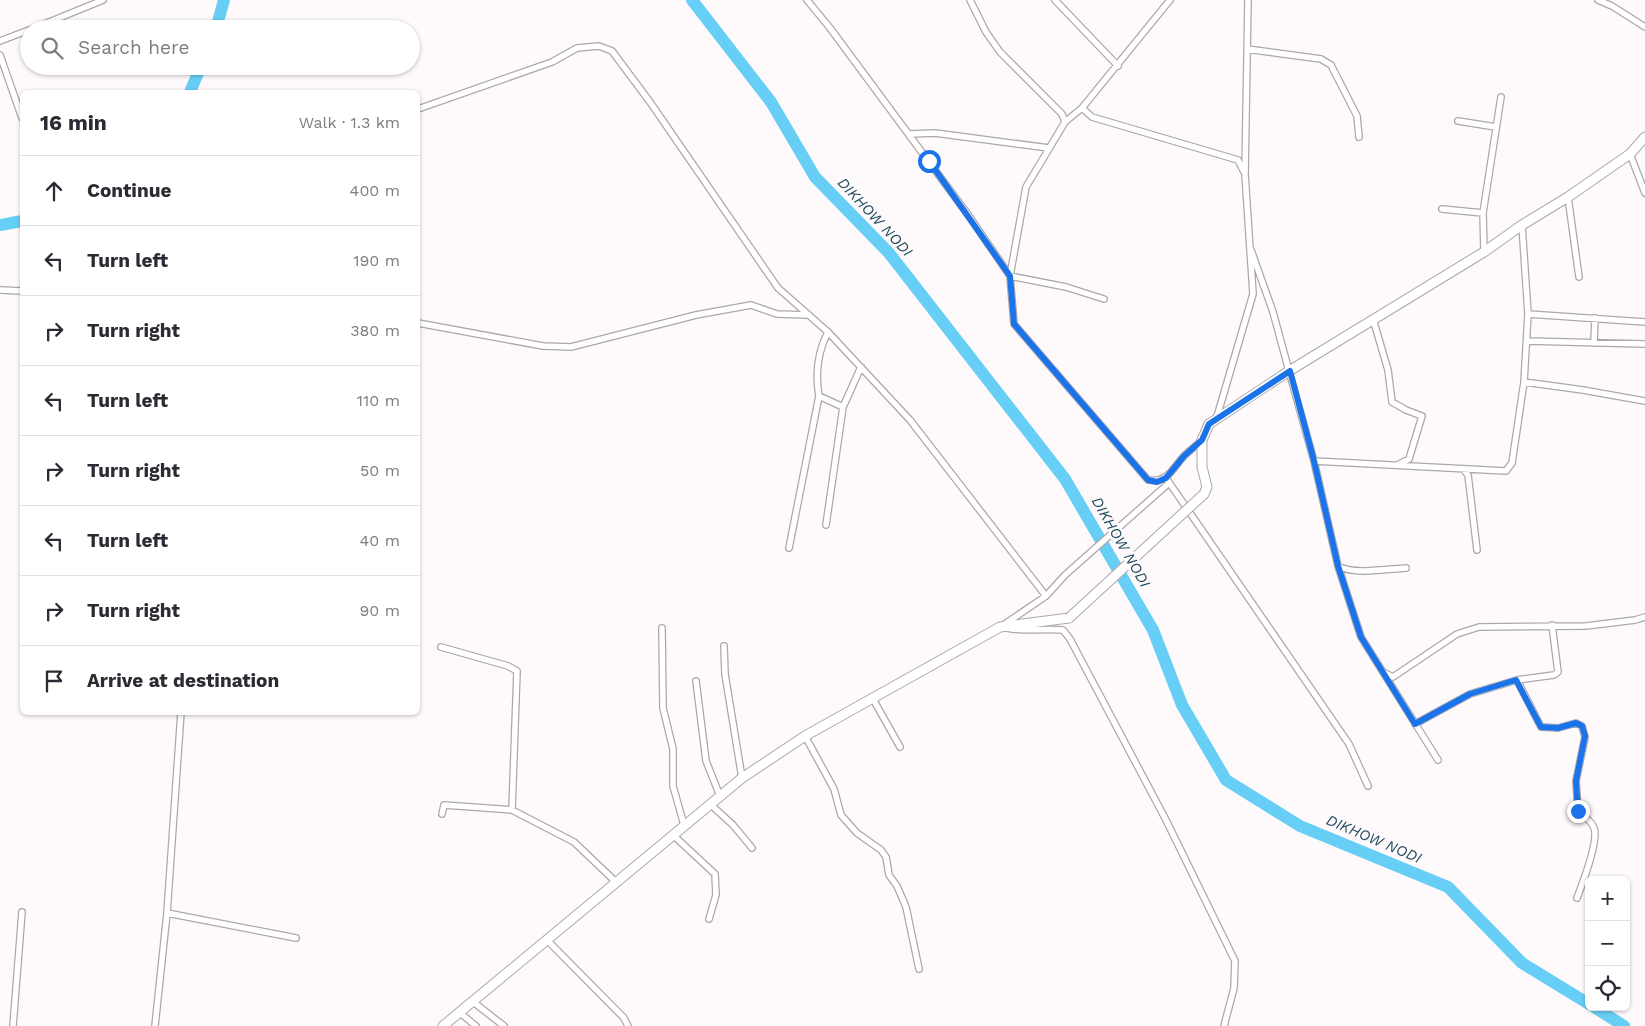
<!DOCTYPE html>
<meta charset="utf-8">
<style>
body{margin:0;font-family:"Work Sans",sans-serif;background:#f2f2f3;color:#2b2b33}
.controls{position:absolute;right:15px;bottom:15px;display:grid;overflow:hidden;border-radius:8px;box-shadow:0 1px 4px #0004}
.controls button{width:45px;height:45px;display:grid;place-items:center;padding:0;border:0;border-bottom:1px solid #e1e1e2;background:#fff;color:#2b2b33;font:25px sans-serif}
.stop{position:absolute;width:15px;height:15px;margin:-11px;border:4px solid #1a73e8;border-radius:50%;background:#fff}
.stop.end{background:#1a73e8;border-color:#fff;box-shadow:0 1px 5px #0008}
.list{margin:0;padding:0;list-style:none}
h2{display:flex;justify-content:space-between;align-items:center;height:65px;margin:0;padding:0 20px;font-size:21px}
h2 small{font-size:16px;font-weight:400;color:#7c7c81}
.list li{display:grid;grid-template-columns:32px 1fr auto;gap:15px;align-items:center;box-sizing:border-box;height:70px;padding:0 20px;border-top:1px solid #e1e1e2}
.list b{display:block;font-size:19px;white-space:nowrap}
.list em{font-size:16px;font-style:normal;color:#7c7c81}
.icon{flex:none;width:28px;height:28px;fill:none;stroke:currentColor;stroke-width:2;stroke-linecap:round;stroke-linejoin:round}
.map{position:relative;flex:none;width:1645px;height:1026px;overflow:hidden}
.search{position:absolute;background:#fff;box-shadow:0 1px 4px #0004;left:20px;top:20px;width:400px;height:55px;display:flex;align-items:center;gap:12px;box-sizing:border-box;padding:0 18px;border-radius:28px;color:#7c7c81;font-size:19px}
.panel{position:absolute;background:#fff;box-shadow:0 1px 4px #0004;left:20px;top:90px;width:400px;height:625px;border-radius:8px}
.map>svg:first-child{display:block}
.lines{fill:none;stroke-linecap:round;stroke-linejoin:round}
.river{stroke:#67cef6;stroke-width:12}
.street-casing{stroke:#afa6aa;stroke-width:8}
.secondary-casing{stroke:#afa6aa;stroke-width:11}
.street{stroke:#fff;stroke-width:5.5}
.secondary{stroke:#fff;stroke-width:9}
.secondary-bridge-casing{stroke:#afa6aa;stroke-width:11;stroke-linecap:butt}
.secondary-bridge{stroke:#fff;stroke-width:9}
.route{stroke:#1a73e8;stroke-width:6}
.labels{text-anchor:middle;stroke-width:5;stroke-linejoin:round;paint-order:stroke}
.water-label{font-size:15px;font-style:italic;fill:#224e5f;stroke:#fefafc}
</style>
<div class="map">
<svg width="1645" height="1026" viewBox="0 0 1645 1026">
<rect width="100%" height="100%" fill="#fefafc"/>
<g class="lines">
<path class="river" d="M692,0L771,102L815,177L889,253L1065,479L1153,630L1182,705L1226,780L1300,826L1448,887L1522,963L1589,1004
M216,29L224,0
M190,92L201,66
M0,225L22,221
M1594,1007L1624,1026"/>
<g class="street-casing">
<path id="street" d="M807,0L830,28L969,216L1010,276L1014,324L1148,480C1168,483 1172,469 1184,456C1190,450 1196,446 1202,440
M970,0L986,32L1000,52L1062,114L1065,122
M1055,0L1118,66
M1598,0L1612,6L1645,27
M32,29L103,0
M0,41L29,30
M1247,49L1321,59L1331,65L1357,116L1359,137
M0,55L22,118
M1082,108L1092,117L1238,160L1244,172
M418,109L552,62L577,48L599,46L612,51L650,102L778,288L828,332L910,420L1046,596L1002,626
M1458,121L1496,127
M909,134L935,133L1049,148
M1630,154L1645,193
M1568,197L1579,277
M1442,209L1483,213
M1251,250L1273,312L1289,371L1314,461L1338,566L1361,637L1438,760
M1484,252L1483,213L1501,97
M0,290L22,291
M1104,299L1066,287L1010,276L1026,187L1065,122L1082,108L1170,0
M1528,314L1645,322
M1373,319L1388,370L1392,402L1406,410L1422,416L1409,459L1399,464
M418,323L543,346L571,347L696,315L751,305L777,314L807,315
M1527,341L1645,344
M1594,343L1595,318
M1524,382L1583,390L1645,401
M843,407L861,367
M1216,420L1253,294L1245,174L1248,0
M1314,461L1506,471L1512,463L1524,382L1528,314L1522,225
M1463,469L1468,475L1477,550
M1166,478L1349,744L1368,786
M826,525L843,407L819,396C815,373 817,353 828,332
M789,548L819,396
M1338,566C1353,575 1388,569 1406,568
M1046,596L1065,575L1169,483
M662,628L663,708L673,749V786L684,825
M1007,628C1026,632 1044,628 1063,630L1070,639L1166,820L1235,961L1234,988L1224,1026
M724,646L725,674L742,778
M441,647L508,666L517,671L512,810L574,842L617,883
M1385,673L1393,677L1457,634L1479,627L1586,626L1635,620L1645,617
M1517,680L1541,727L1558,728L1576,723L1582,726L1585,737L1576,781L1578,811C1583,816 1592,821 1594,828C1599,840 1582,885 1577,898
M696,681L706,761L720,796
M873,699L900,747
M1415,724L1470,694L1517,680L1554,675L1558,672L1552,625
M805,736L834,789L841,815L857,833L881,850L886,857L889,875L897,886L906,907L919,969
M710,804L733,825L752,848
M442,814L444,805L512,810
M673,835L715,874L716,895L709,919
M167,913L296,938
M547,940L624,1018L628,1026
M472,1001L504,1026
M459,1012L476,1026
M13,1026L22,912
M155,1026L167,913L181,712"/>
</g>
<g class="secondary-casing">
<path id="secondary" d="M1204,494L1207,487L1202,467V440L1209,424L1289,371L1484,252L1522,225L1568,197L1630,154L1645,137
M443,1026L742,778L805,736L1000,627L1069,618"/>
</g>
<use href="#street" class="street"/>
<use href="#secondary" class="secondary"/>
<g class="secondary-bridge-casing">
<path id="secondary-bridge" d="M1069,618L1204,494"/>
</g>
<use href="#secondary-bridge" class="secondary-bridge"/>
</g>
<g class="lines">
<path class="route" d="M929,161L1010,276L1014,324L1148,480L1157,482L1166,478L1184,456L1202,440L1209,424L1290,371L1314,461L1338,566L1361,637L1415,724L1470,694L1516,680L1541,727L1558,728L1576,723L1582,726L1585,736L1576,781L1578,811"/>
</g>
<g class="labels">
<g class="water-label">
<text transform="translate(875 217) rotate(47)" y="5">DIKHOW NODI</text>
<text transform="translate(1121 542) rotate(60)" y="5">DIKHOW NODI</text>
<text transform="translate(1374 839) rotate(23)" y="5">DIKHOW NODI</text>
</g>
</g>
</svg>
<div class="controls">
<button>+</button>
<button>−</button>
<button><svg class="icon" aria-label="locate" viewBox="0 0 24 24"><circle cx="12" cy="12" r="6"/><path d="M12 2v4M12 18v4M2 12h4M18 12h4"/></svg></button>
</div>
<div class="stop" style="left:929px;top:161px"></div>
<div class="stop end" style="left:1578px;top:811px"></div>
<div class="search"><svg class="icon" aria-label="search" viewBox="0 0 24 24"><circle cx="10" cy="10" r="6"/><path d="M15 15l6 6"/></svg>Search here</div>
<section class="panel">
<h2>16 min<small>Walk · 1.3 km</small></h2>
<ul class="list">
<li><svg class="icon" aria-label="ahead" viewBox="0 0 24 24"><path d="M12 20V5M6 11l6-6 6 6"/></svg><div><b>Continue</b></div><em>400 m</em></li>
<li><svg class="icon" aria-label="left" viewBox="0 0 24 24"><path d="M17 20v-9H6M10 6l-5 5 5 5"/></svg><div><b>Turn left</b></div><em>190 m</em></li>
<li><svg class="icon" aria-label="right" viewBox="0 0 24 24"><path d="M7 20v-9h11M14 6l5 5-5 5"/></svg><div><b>Turn right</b></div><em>380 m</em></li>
<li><svg class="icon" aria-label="left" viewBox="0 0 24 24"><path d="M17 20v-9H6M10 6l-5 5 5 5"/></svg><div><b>Turn left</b></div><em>110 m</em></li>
<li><svg class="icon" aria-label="right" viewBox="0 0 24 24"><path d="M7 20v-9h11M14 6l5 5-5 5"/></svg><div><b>Turn right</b></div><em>50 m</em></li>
<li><svg class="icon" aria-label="left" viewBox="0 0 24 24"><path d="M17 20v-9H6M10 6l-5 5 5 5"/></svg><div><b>Turn left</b></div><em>40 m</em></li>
<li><svg class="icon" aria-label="right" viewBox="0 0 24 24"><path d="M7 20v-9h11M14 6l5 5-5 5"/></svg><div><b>Turn right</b></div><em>90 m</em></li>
<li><svg class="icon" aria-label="arrive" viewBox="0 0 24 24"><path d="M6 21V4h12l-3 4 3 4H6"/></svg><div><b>Arrive at destination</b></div></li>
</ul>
</section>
</div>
